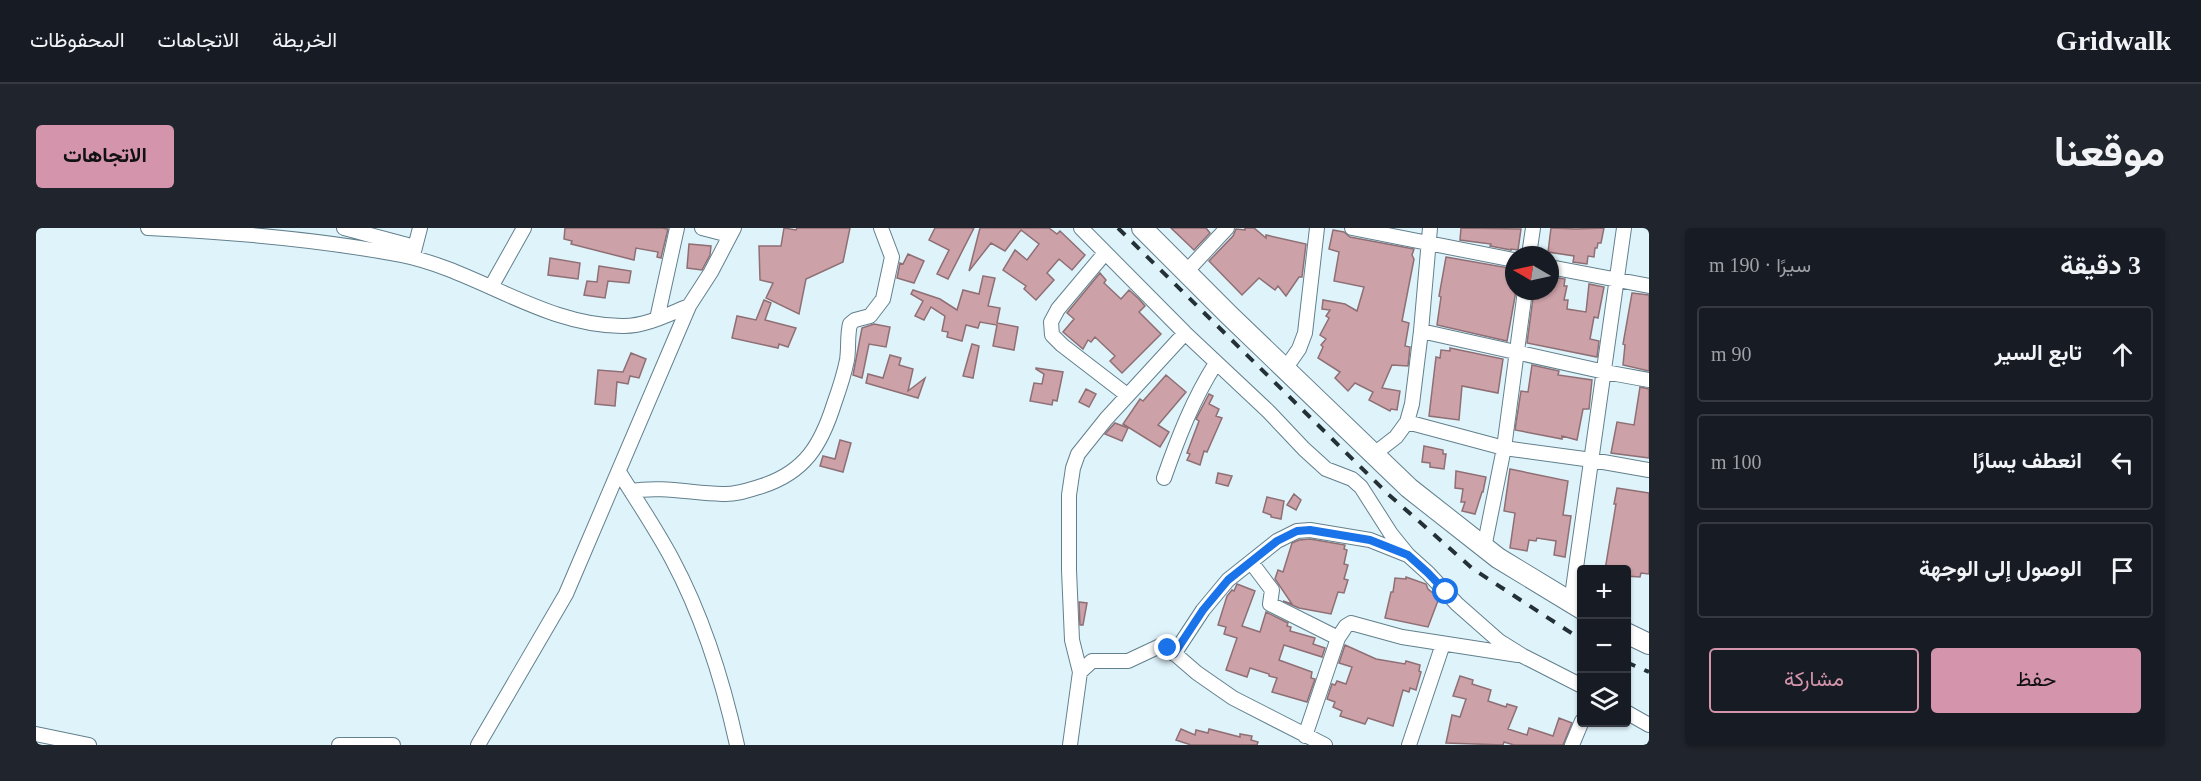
<!DOCTYPE html>
<html lang="ar">
<meta charset="utf-8">
<style>
body{margin:0;font-family:"Times New Roman",Vazirmatn,serif;background:#20242c;color:#f1f3f6;direction:rtl}
.controls{position:absolute;right:18px;bottom:18px;display:grid;overflow:hidden;border-radius:6px;box-shadow:0 2px 4px #0004}
.controls button{width:54px;height:54px;display:grid;place-items:center;padding:0;border:0;border-bottom:2px solid #363941;background:#171b24;color:#f1f3f6;font:30px sans-serif}
.compass{position:absolute;left:1469px;top:18px;width:54px;height:54px;border-radius:50%;background:#171b24;box-shadow:0 2px 4px #0004;rotate:279deg}
.stop{position:absolute;width:18px;height:18px;margin:-14px;border:4px solid #1a73e8;border-radius:50%;background:#fff}
.stop.end{background:#1a73e8;border-color:#fff;box-shadow:0 2px 6px #0008}
.list{margin:0;padding:0;list-style:none}
h2{display:flex;justify-content:space-between;align-items:center;height:78px;margin:0;padding:0 24px;font-size:26px}
h2 small{font-size:20px;font-weight:400;color:#9ea1a6}
.list li{display:grid;grid-template-columns:39px 1fr auto;gap:18px;align-items:center;box-sizing:border-box;height:96px;margin:0 12px 12px;padding:0 12px;border:2px solid #363941;border-radius:6px}
.list b{display:block;font-size:22px;white-space:nowrap}
.list em{font-size:20px;font-style:normal;color:#9ea1a6}
.actions{display:flex;gap:12px;padding:18px 24px}
.actions a{flex:1;padding:14px 0;border:2px solid #d494ab;border-radius:6px;text-align:center;font-size:21px;color:#d494ab}
.actions .main{background:#d494ab;color:#111}
.icon{flex:none;width:33px;height:33px;fill:none;stroke:currentColor;stroke-width:2;stroke-linecap:round;stroke-linejoin:round}
.map{position:relative;flex:none;width:1613px;height:517px;overflow:hidden;direction:ltr;border-radius:6px}
header{display:flex;align-items:center;gap:36px;box-sizing:border-box;height:84px;padding:0 30px;background:#171b24;border-bottom:2px solid #363941}
header strong{font-size:28px}
nav{display:flex;gap:33px;margin-inline-start:auto;font-size:21px}
.intro{display:flex;align-items:center;justify-content:space-between;box-sizing:border-box;height:144px;padding:0 36px}
h1{margin:0;font-size:42px}
.button{padding:15px 27px;border-radius:6px;background:#d494ab;color:#111;font-size:21px;font-weight:700}
main{display:flex;gap:36px;padding:0 36px}
aside{flex:1;background:#171b24;border-radius:6px;box-shadow:0 2px 4px #0004}
.map>svg:first-child{display:block}
.building{fill:#cca1a8;stroke:#8e6f74;stroke-width:1.5}
.lines{fill:none;stroke-linecap:round;stroke-linejoin:round}
.street-casing{stroke:#62808d;stroke-width:16}
.secondary-casing{stroke:#62808d;stroke-width:22}
.street{stroke:#fff;stroke-width:14}
.secondary{stroke:#fff;stroke-width:20}
.rail{stroke:#233035;stroke-width:4;stroke-dasharray:10 10;stroke-linecap:butt}
.route{stroke:#1a73e8;stroke-width:8}
</style>
<header>
<strong>Gridwalk</strong>
<nav><a>الخريطة</a><a>الاتجاهات</a><a>المحفوظات</a></nav>
</header>
<div class="intro"><h1>موقعنا</h1><a class="button">الاتجاهات</a></div>
<main>
<aside>
<h2>3 دقيقة<small>سيرًا · 190 m</small></h2>
<ul class="list">
<li><svg class="icon" aria-label="ahead" viewBox="0 0 24 24"><path d="M12 20V5M6 11l6-6 6 6"/></svg><div><b>تابع السير</b></div><em>90 m</em></li>
<li><svg class="icon" aria-label="left" viewBox="0 0 24 24"><path d="M17 20v-9H6M10 6l-5 5 5 5"/></svg><div><b>انعطف يسارًا</b></div><em>100 m</em></li>
<li><svg class="icon" aria-label="arrive" viewBox="0 0 24 24"><path d="M6 21V4h12l-3 4 3 4H6"/></svg><div><b>الوصول إلى الوجهة</b></div></li>
</ul>
<div class="actions"><a class="main">حفظ</a><a>مشاركة</a></div>
</aside>
<div class="map">
<svg width="1613" height="517" viewBox="0 0 1613 517">
<rect width="100%" height="100%" fill="#dff3fb"/>
<path class="building" d="M529,0H626L632,1L625,30L621,29L622,24L600,20L598,32L535,16L536,13L528,11Z
M748,0L760,2L761,0H814L807,34L770,51L763,86L730,70L737,55L724,52L723,18H745Z
M899,0H938L912,51L901,46L913,22L893,12Z
M944,0H1013L1021,6L1024,3L1049,27L1036,42L1023,31L1011,45L1018,52L1000,72L988,61L990,58L967,42L979,22L991,32L1003,16L985,2L969,23L955,15L933,43Z
M1135,0H1170L1174,5L1158,22Z
M1209,0H1218L1230,10V7L1270,16L1266,49H1263L1250,68L1242,58L1239,62L1223,50L1206,67L1173,33L1197,8L1200,1L1209,2Z
M1425,0L1485,1L1482,22L1475,21V22L1454,18L1455,16L1424,12Z
M1515,0L1540,1L1568,0L1565,15H1562L1561,20H1559L1558,29L1552,28L1551,36L1537,34L1538,28L1512,24Z
M1297,2L1308,4L1314,9L1378,21L1376,27L1378,31L1366,93L1373,95L1369,118L1374,119L1372,138L1356,137L1346,160L1364,163L1361,182L1355,181L1354,183L1333,172L1337,164L1319,155L1312,163L1299,150L1304,144L1282,130L1287,119L1285,117L1290,111L1284,107L1293,90L1290,88L1294,82L1286,81L1287,72L1309,76L1321,83L1328,59L1298,53L1303,24L1293,21Z
M653,16L675,18L674,27L666,42L651,40Z
M872,26L888,33L878,55L861,50L864,35L867,36Z
M1410,29L1473,40L1472,46L1478,47V63H1480L1471,113L1401,97L1405,69L1403,68Z
M514,30L544,35L542,51L512,47Z
M563,38L595,43L593,55L572,53L569,70L548,67L551,53L561,54Z
M1064,45L1070,52L1068,55L1085,71L1093,62L1103,71L1109,78L1103,84L1125,106L1086,145L1074,133L1079,128L1059,109L1055,114L1052,112L1047,121L1027,104L1038,91L1031,85Z
M947,48L959,50L952,78L964,80L961,95L982,99L978,122L957,118L961,97L944,94L942,100L930,97L926,113L911,109L912,104L906,103L909,88L895,79L888,92L879,88L887,73L875,66L877,62L904,71L921,82L927,62L943,66Z
M1517,49L1529,51L1528,58H1531L1528,72H1532L1531,81L1550,84L1553,56L1568,59L1562,90L1558,89L1554,111L1563,113L1561,129L1491,115L1498,63H1515Z
M1596,65L1613,67V143L1587,137L1589,117L1587,116Z
M728,72L735,75L729,92L760,100L752,119L743,116L742,120L696,110L701,88L720,92Z
M838,96L854,99L850,119L833,116L826,150L817,147L826,100Z
M936,116L943,118L937,150L927,148Z
M1414,120L1467,131L1462,165L1426,158L1423,192L1393,188L1400,129L1404,130L1405,122L1414,123Z
M595,125L610,131L603,150L594,148L592,156L581,154L579,178L559,176L562,142L587,144Z
M854,127L865,130L863,137L877,141L872,163L889,150L882,170L830,155L832,146L847,150Z
M1496,137L1523,143L1522,147L1556,152L1553,181H1547L1541,212L1526,208V211L1479,202L1485,163L1492,164Z
M1000,140L1027,144L1021,173L1017,172L1016,177L994,173L998,155L1006,156L1008,146L1000,141Z
M1130,147L1150,164L1122,197L1133,204L1124,219L1087,196L1104,171L1107,173Z
M1604,159L1613,161V230L1575,225L1581,194L1598,197Z
M1050,161L1060,166L1053,179L1043,174Z
M1173,166L1177,168L1173,176L1183,181L1180,188L1186,190L1171,224L1168,223L1164,237L1151,232L1154,226L1151,225L1163,193L1160,191Z
M1079,195L1092,200L1086,213L1069,206Z
M804,212L815,215L807,244L784,238L787,228L799,231Z
M1388,218L1407,222V226H1410L1408,241L1394,239V235L1386,234Z
M1474,241L1532,253L1527,287L1535,288L1529,329L1518,327L1520,313L1501,310L1500,313L1493,312L1491,323L1474,320L1479,285L1468,283Z
M1420,243L1450,249L1447,264H1446L1439,286L1426,283L1429,274H1425L1427,261L1419,260Z
M1182,245L1196,248L1192,258L1180,255Z
M1581,260L1613,265V346L1605,345L1604,349L1590,348V342H1569L1580,276H1578Z
M1258,266L1265,272L1260,282L1251,277Z
M1231,269L1248,273L1245,291L1235,289V287L1227,284Z
M1274,311L1309,317L1308,321L1311,322L1308,336L1312,337L1308,351L1312,352L1308,365L1302,364L1295,386L1263,380L1247,373L1256,376L1239,351L1242,342L1247,344L1256,315L1263,312Z
M1370,349L1390,356L1392,361L1403,370L1392,399L1349,390L1355,364H1357L1359,350L1370,351Z
M1201,356L1219,363L1206,398L1224,404L1230,384L1252,395L1251,398L1255,399L1254,403L1279,410L1277,416L1289,420L1286,429L1248,417L1243,432L1276,444L1275,450L1279,451L1271,474L1236,464L1241,450L1233,448V446L1214,440L1211,449L1190,442L1201,410L1188,406L1190,399L1182,397L1191,368L1196,362L1198,363Z
M1043,374L1051,375L1047,397H1044Z
M1309,417L1340,431L1369,436L1370,433L1384,437L1383,443L1385,444L1380,462L1374,460L1373,464L1367,462L1357,498L1332,490L1329,496L1304,488L1306,483L1297,479L1299,474L1291,471L1296,456L1299,457L1301,453L1310,456L1316,439L1303,435Z
M1424,448L1437,452L1436,456L1455,462L1452,473L1470,479L1471,476L1481,479L1472,501L1491,507L1493,500L1517,508L1523,490L1536,495L1527,517H1478L1468,514L1467,517L1410,515L1416,487L1424,489L1430,471L1417,468Z
M1145,501L1159,507L1160,502L1172,505L1173,501L1204,509V506L1216,508L1215,512L1222,514L1221,517H1155L1140,512Z"/>
<g class="lines">
<g class="street-casing">
<path id="street" d="M112,0C196,4 282,11 365,27C441,42 509,99 588,98C610,98 633,86 653,78
M308,0L379,19
M666,0L693,7
M1045,0L1149,105L1233,184L1268,221L1290,241L1316,251L1325,259L1355,306L1372,327L1392,345L1421,376L1463,413L1487,428L1546,458
M1316,0L1478,32
M1069,25L1022,81L1015,94L1016,107L1026,117L1091,167
M377,27L384,0
M1493,27L1497,0
M1514,39L1613,58
M1150,44L1191,0
M455,59L488,0
M621,91L641,0
M1385,103L1569,144L1613,152
M1249,141L1263,121L1269,105L1281,0
M1371,194L1468,220L1556,232L1613,242
M1338,226L1360,209L1371,194L1376,176L1385,103L1394,0
M583,244C601,273 620,301 636,331C667,389 687,453 701,517
M1128,250C1142,210 1157,171 1180,135
M595,263C626,258 655,265 686,266C700,267 713,262 726,258C769,244 785,217 798,176C803,162 808,147 811,132C813,120 811,108 814,96L819,92L834,88L847,71L856,29L845,0
M1448,320L1468,220L1489,63
M1215,334L1236,362L1234,376L1302,410
M1535,375L1588,0
M1138,426L1167,382L1192,352L1241,313L1261,303L1274,302L1334,312L1369,326
M1044,444L1056,433H1092L1124,418L1132,420L1161,445L1197,470L1289,517
M1590,484L1613,497
M0,506L53,517
M1269,508L1302,410L1310,398L1315,395L1366,409L1482,427
M303,517H357
M442,517L530,366L653,78L675,44L698,0
M1034,517L1044,444L1036,412L1033,342V267L1037,240L1042,226L1070,191L1149,105
M1373,517L1407,416
M1536,517L1546,493"/>
</g>
<g class="secondary-casing">
<path id="secondary" d="M1106,0L1193,87L1373,260L1462,330L1546,381
M1590,405L1613,416"/>
</g>
<use href="#street" class="street"/>
<use href="#secondary" class="secondary"/>
<path class="rail" d="M1082,0L1352,266L1437,341L1546,412
M1590,434L1613,444"/>
</g>
<g class="lines">
<path class="route" d="M1132,420L1138,426L1167,382L1192,352L1241,313L1261,303L1274,302L1334,312L1372,327L1392,345L1410,364"/>
</g>
</svg>
<div class="controls">
<button>+</button>
<button>−</button>
<button><svg class="icon" aria-label="layers" viewBox="0 0 24 24"><path d="M12 4l9 5-9 5-9-5zM3 14l9 5 9-5"/></svg></button>
</div>
<svg class="compass" viewBox="-18 -18 36 36"><path d="M0-13l5 13h-10z" fill="#e53935"/><path d="M0 13l5-13h-10z" fill="#9ea1a6"/></svg>
<div class="stop" style="left:1410px;top:364px"></div>
<div class="stop end" style="left:1132px;top:420px"></div>
</div>
</main>
